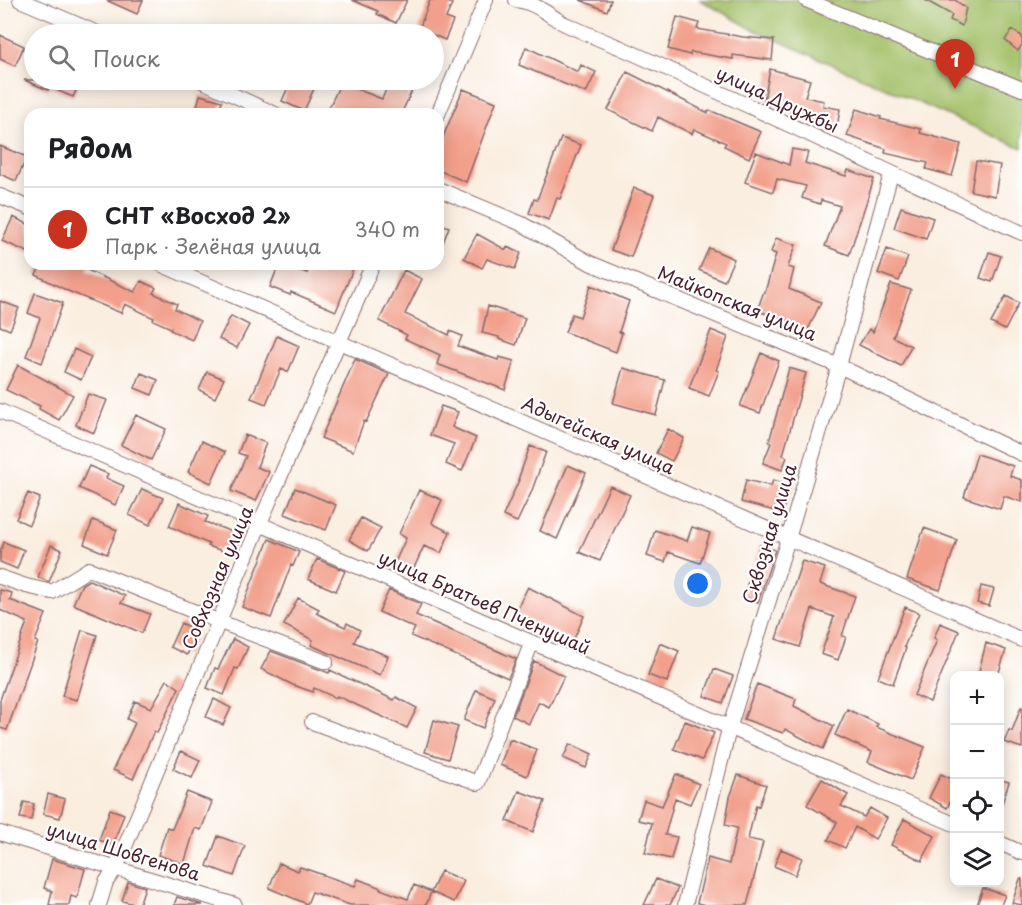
<!DOCTYPE html>
<html lang="ru">
<meta charset="utf-8">
<style>
body{margin:0;font-family:"Playpen Sans",sans-serif;background:#f6f6f6;color:#202124}
.controls{position:absolute;right:18px;bottom:18px;display:grid;overflow:hidden;border-radius:12px;box-shadow:0 3px 15px #0003}
.controls button{width:54px;height:54px;display:grid;place-items:center;padding:0;border:0;border-bottom:2px solid #e0e0e0;background:#fff;color:#202124;font:30px sans-serif}
.you{position:absolute;left:698px;top:584px;width:21px;height:21px;margin:-15px;border:4px solid #fff;border-radius:50%;background:#1a73e8;box-shadow:0 0 0 9px #1a73e833}
.badge{display:grid;place-items:center;width:39px;height:39px;border-radius:50%;background:#c8321e;color:#fff;font-size:20px;font-weight:700}
.pin{position:absolute;translate:-50% -50px;filter:drop-shadow(0 2px 3px #0008)}
.pin::after{content:'';position:absolute;top:32px;width:21px;height:18px;background:inherit;clip-path:polygon(0 0,100% 0,50% 100%)}
.list{margin:0;padding:0;list-style:none}
h2{display:flex;justify-content:space-between;align-items:center;height:78px;margin:0;padding:0 24px;font-size:26px}
h2 small{font-size:20px;font-weight:400;color:#757577}
.list li{display:grid;grid-template-columns:39px 1fr auto;gap:18px;align-items:center;box-sizing:border-box;height:84px;padding:0 24px;border-top:2px solid #e0e0e0}
.list b{display:block;font-size:22px;white-space:nowrap}
.list p{margin:0;font-size:20px;white-space:nowrap;color:#757577}
.list em{font-size:20px;font-style:normal;color:#757577}
.icon{flex:none;width:33px;height:33px;fill:none;stroke:currentColor;stroke-width:2;stroke-linecap:round;stroke-linejoin:round}
.map{position:relative;flex:none;width:1022px;height:905px;overflow:hidden}
.search{position:absolute;background:#fff;box-shadow:0 3px 15px #0003;left:24px;top:24px;width:420px;height:66px;display:flex;align-items:center;gap:15px;box-sizing:border-box;padding:0 21px;border-radius:33px;color:#757577;font-size:22px}
.panel{position:absolute;background:#fff;box-shadow:0 3px 15px #0003;left:24px;top:108px;width:420px;height:162px;border-radius:18px}
.map>svg:first-child{display:block}
.green{fill:#a3c068;stroke:#76704a;stroke-width:1.5}
.building{fill:#f2a08c}
.lines{fill:none;stroke-linecap:round;stroke-linejoin:round}
.minor-casing{stroke:#88676a;stroke-width:16}
.minor{stroke:#fff;stroke-width:14}
.labels{text-anchor:middle;stroke-width:4.5;stroke-linejoin:round;paint-order:stroke}
.street-label{font-size:18px;fill:#4a1f2b;stroke:#fff}
</style>
<div class="map">
<svg width="1022" height="905" viewBox="0 0 1022 905">
<rect width="100%" height="100%" fill="#fff"/>
<filter id="ink" filterUnits="userSpaceOnUse"><feTurbulence type="fractalNoise" baseFrequency=".0167" numOctaves="2"/><feDisplacementMap in="SourceGraphic" scale="12" xChannelSelector="R" yChannelSelector="G"/><feConvolveMatrix kernelMatrix="1 2 1 2 8 2 1 2 1" color-interpolation-filters="sRGB"/></filter>
<filter id="wash" filterUnits="userSpaceOnUse"><feTurbulence type="fractalNoise" baseFrequency=".008" numOctaves="4" result="noise"/><feDisplacementMap in="SourceGraphic" scale="24" xChannelSelector="R" yChannelSelector="G"/><feGaussianBlur stdDeviation="1.35" result="paint"/><feColorMatrix in="noise" values="0 0 0 0 0 0 0 0 0 0 0 0 0 0 0 0 0 1.4 0 .05"/><feComposite in="paint" operator="in"/></filter>
<g filter="url(#wash)">
<rect width="100%" height="100%" fill="#faeee0"/>
<path class="green" d="M700,0H1022V148L754,30Z"/>
<g id="blocks">
<path class="building" d="M106,0H143L137,14Z
M352,0H407L396,23L377,14L378,11Z
M430,0H443L452,4L446,18L453,21L445,40L419,29Z
M580,0H611L607,11Z
M925,0H955L966,8L962,26L950,20L952,15Z
M677,17L699,23L697,29L743,37L774,40L772,60L733,55V59L691,52L690,55L668,49Z
M1012,30L1022,36V45L1018,51L1005,40Z
M0,35L24,46L15,66L0,59Z
M526,47L578,72L581,65L596,72L586,93L519,65Z
M770,69L810,80L805,97L824,101L823,106L840,109L837,127L825,124L826,120L784,110L786,105L764,100Z
M627,72L708,113L709,110L761,132L749,158L724,146L726,143L694,129L692,134L658,117L652,131L608,110Z
M24,80H81L73,97L49,87L48,90Z
M291,80H312L317,82L304,111L282,101Z
M342,80H358L354,88L382,99L390,80H417L401,114H326Z
M463,89L496,102L466,182L438,170V149Z
M200,95L222,101L218,114H195Z
M856,109L881,117L880,119L921,129L920,133L961,144L952,176L926,169L928,163L885,153L886,149L847,136Z
M561,138L581,145L560,199L557,198L549,220L529,213L534,199L537,200Z
M0,146L27,157L16,181L0,174Z
M792,149L808,152L805,163L846,176L848,170L874,179L849,255L825,246L840,206L821,200L820,204L802,198L806,186L777,179L773,192L745,182L756,152L789,165Z
M976,161L1000,165L995,196L971,191Z
M634,188L654,195L631,257L611,250Z
M901,207L933,218L926,239L894,228Z
M13,217L30,225V253L2,241Z
M438,223L449,227L439,253H438Z
M477,234L506,250L507,247L521,253L515,269L487,259L482,268L464,258Z
M776,238L796,245L788,267L794,269L789,289L821,302L806,334L786,324L788,320L757,311L764,291L765,292L776,254L771,252Z
M709,248L734,259L724,281L699,270Z
M887,249L908,257L899,281L878,273Z
M989,252L1001,256L992,282L980,278Z
M42,264H90L87,270L135,292L141,281L156,288L153,293L177,304L175,309L200,321L192,340L170,330L171,328L153,320L154,318L125,304L121,313L68,291L36,275Z
M279,264L307,273L311,264H355L336,311L291,292L290,295L270,287Z
M404,270L422,279L405,314L449,335L450,331L462,336L458,346L498,360L499,357L514,361L505,390L437,364L440,355L405,339L407,335L379,321Z
M891,284L911,290L893,337L911,346L901,366L859,345L869,329L873,332Z
M591,285L629,301L619,332L622,333L616,352L565,332L572,314L580,317Z
M35,293L63,303L42,363L26,356L40,318L28,313Z
M1006,296L1019,303L1005,330L991,323Z
M0,301L19,308L10,330L0,326Z
M488,306L525,318L516,345L499,339V337L482,333Z
M231,316L249,325L237,348L219,339Z
M711,330L728,337L716,370L719,371L709,396L689,388Z
M277,336L299,346L288,372L281,369L266,404L251,398Z
M74,349L91,357L81,380L64,372Z
M761,353L779,361L760,413L740,406Z
M355,359L389,374L366,422L364,421L353,451L321,438Z
M18,365L73,395L59,420L39,409L40,406L6,390Z
M623,368L665,380L656,415L613,403Z
M789,368L806,373L783,455L787,457L782,470L763,463L771,443L769,442Z
M207,372L224,379L215,398L199,390Z
M141,373L158,380L152,395L135,388Z
M88,394L107,400L94,433L76,425Z
M441,406L458,412L452,427L476,438L462,471L446,464L454,444L430,435Z
M136,415L166,429L151,460L121,445Z
M668,429L684,438L672,461L656,453Z
M245,435L266,443L257,467L269,472L256,501L231,491L246,456L238,453Z
M202,441L225,452L211,483L188,472Z
M530,446L546,452L531,493L517,522L503,516L519,480H518Z
M977,454L1013,466L1010,476L1022,480V502L1004,496L1000,509L964,497Z
M568,465L586,473L557,539L540,531Z
M89,466L108,474L106,478L124,486L115,505L79,488Z
M746,480L771,486L773,480L791,485L782,513L741,502Z
M610,486L630,495L600,561L579,552Z
M295,488L336,505L326,530L285,514Z
M142,489L163,498L150,525L129,515Z
M419,490L442,500L432,522L433,524L450,532L441,553L424,546L413,570L395,562L406,538L399,534Z
M28,493L40,498L29,525L16,519Z
M179,503L208,516L205,522L238,534L231,554L208,546L209,544L169,526Z
M361,518L381,528L368,551L349,540Z
M93,520L117,530L107,554L84,544Z
M692,527L710,533L700,563L668,552L665,562L647,556L655,530L687,541Z
M924,528L957,540L940,590L907,579Z
M269,539L299,552L293,566L291,565L271,618L242,607Z
M4,542L24,550L17,569L0,562V553Z
M51,545L62,550L49,582L38,577Z
M760,545L775,550L758,602L743,597Z
M317,559L345,571L336,591L308,579Z
M802,561L825,568L820,584L855,596L842,636L846,637L838,660L821,654L834,617L812,609L800,647L776,639Z
M89,580L125,596L121,603L150,614L142,633L73,604L82,584Z
M981,586L994,589L989,606L977,603Z
M528,587L584,616L573,641L515,613Z
M0,590L12,593L10,600L46,614L35,641L38,642L7,730L0,728V700L27,622L0,610Z
M389,590L421,604L416,615L516,659L508,678L411,636L415,628L379,612Z
M298,598L319,609L316,613L345,627L347,623L360,630L354,642L388,656L380,675L311,645L313,640L284,625Z
M905,607L919,613L904,647L906,648L893,684L878,678Z
M181,623L198,631L187,655L170,647Z
M940,623L959,631L930,702L914,695L937,640L934,638Z
M82,630L97,635L77,700L62,696Z
M233,639L248,647L238,669L235,668L224,695L207,688L215,668L218,669Z
M660,643L679,651L667,682L648,675Z
M986,643L1006,650L998,675H978Z
M271,651L329,673L330,670L394,700L396,697L417,708L407,728L337,696L336,698L314,688L313,692L293,685L261,669Z
M534,661L564,676L549,707L539,702L529,724L513,716Z
M714,669L733,676L723,703L704,696Z
M167,680L179,688L157,733L154,731L133,779L113,770L135,723L127,719L135,701L151,708Z
M757,684L796,699L794,706L834,726L823,749L785,729L783,733L744,719Z
M476,690L495,698L483,728L464,720Z
M214,699L231,708L223,725L206,717Z
M1021,707H1022V748L1004,742L1009,730L1012,731Z
M847,709L878,724L876,727L925,747L911,780L868,762L872,752L835,735Z
M434,720L458,727L448,759L425,752Z
M685,721L714,733L702,760L674,749Z
M510,739L537,750L527,776L500,765Z
M570,744L592,754L586,768L563,758Z
M181,751L200,760L192,778L173,769Z
M676,774L699,784L690,804L675,798L665,835L677,837L671,859L645,853L652,823L638,820L644,800L662,806Z
M941,774L954,780V794L947,808L929,798Z
M738,775L766,785L759,806L756,805L748,839L763,842L747,905H706L697,903L708,858L729,864L737,828L725,825L730,797Z
M822,779L848,795L841,806L864,817L870,808L887,818L875,839L855,827L845,848L828,840L837,822L807,805Z
M999,779L1009,782L1001,807H999Z
M519,791L545,801L533,832L507,821Z
M187,792L212,802L201,830L195,828L184,864L158,855L167,827L172,829Z
M48,794L65,799L60,818L43,814Z
M24,802L34,804L31,820L20,818Z
M110,809L124,814L113,845L99,840Z
M904,819L935,836L922,861L891,845Z
M218,836L245,846L234,876L207,866Z
M781,849L802,858L795,875L774,866Z
M52,859L85,869L77,898L71,896L69,905H49L52,891L44,888Z
M279,863L298,871L300,867L355,886L358,879L381,888L380,889L408,899L414,885L431,892L426,905H350L312,892L307,904L269,888Z
M441,871L464,881L454,902L431,892Z
M656,879L678,888L670,905H644Z
M1020,879H1022V905L1012,903Z
M128,882L145,887L139,905L122,901Z
M983,888L1005,895L1001,905H977Z
M177,897L203,905H174Z"/>
</g>
</g>
<g filter="url(#ink)">
<use href="#blocks" fill-opacity="0" stroke="#88676a" stroke-width="1.5"/>
<g class="lines">
<g class="minor-casing">
<path id="minor" d="M20,0L100,34
M516,0C535,2 548,15 565,24C583,32 601,40 619,47C755,107 887,172 1022,233
M806,0L1022,89
M200,80L275,114
M438,114L486,0
M438,189L522,224L590,263L839,366L1022,454
M0,196L30,208
M160,264L1022,640
M0,411C318,548 635,689 954,824
M0,577L26,586L52,592L89,569L220,622L326,662
M312,722L478,783L531,644
M0,833L235,905
M1000,843L1022,853
M99,905L106,882L116,868L260,523L373,264
M685,905L729,729L788,539L839,366L891,174"/>
</g>
<use href="#minor" class="minor"/>
</g>
</g>
<g class="labels">
<g class="street-label">
<text transform="translate(777 100) rotate(25)" y="6">улица Дружбы</text>
<text transform="translate(737 304) rotate(22)" y="6">Майкопская улица</text>
<text transform="translate(598 436) rotate(24)" y="6">Адыгейская улица</text>
<text transform="translate(770 534) rotate(-73)" y="6">Сквозная улица</text>
<text transform="translate(218 578) rotate(-67)" y="6">Совхозная улица</text>
<text transform="translate(484 603) rotate(24)" y="6">улица Братьев Пченушай</text>
<text transform="translate(123 852) rotate(17)" y="6">улица Шовгенова</text>
</g>
</g>
</svg>
<div class="controls">
<button>+</button>
<button>−</button>
<button><svg class="icon" aria-label="locate" viewBox="0 0 24 24"><circle cx="12" cy="12" r="6"/><path d="M12 2v4M12 18v4M2 12h4M18 12h4"/></svg></button>
<button><svg class="icon" aria-label="layers" viewBox="0 0 24 24"><path d="M12 4l9 5-9 5-9-5zM3 14l9 5 9-5"/></svg></button>
</div>
<div class="you"></div>
<div class="pin badge" style="left:955px;top:89px">1</div>
<div class="search"><svg class="icon" aria-label="search" viewBox="0 0 24 24"><circle cx="10" cy="10" r="6"/><path d="M15 15l6 6"/></svg>Поиск</div>
<section class="panel">
<h2>Рядом<small></small></h2>
<ul class="list">
<li><span class="badge">1</span><div><b>СНТ «Восход 2»</b><p>Парк · Зелёная улица</p></div><em>340 m</em></li>
</ul>
</section>
</div>
